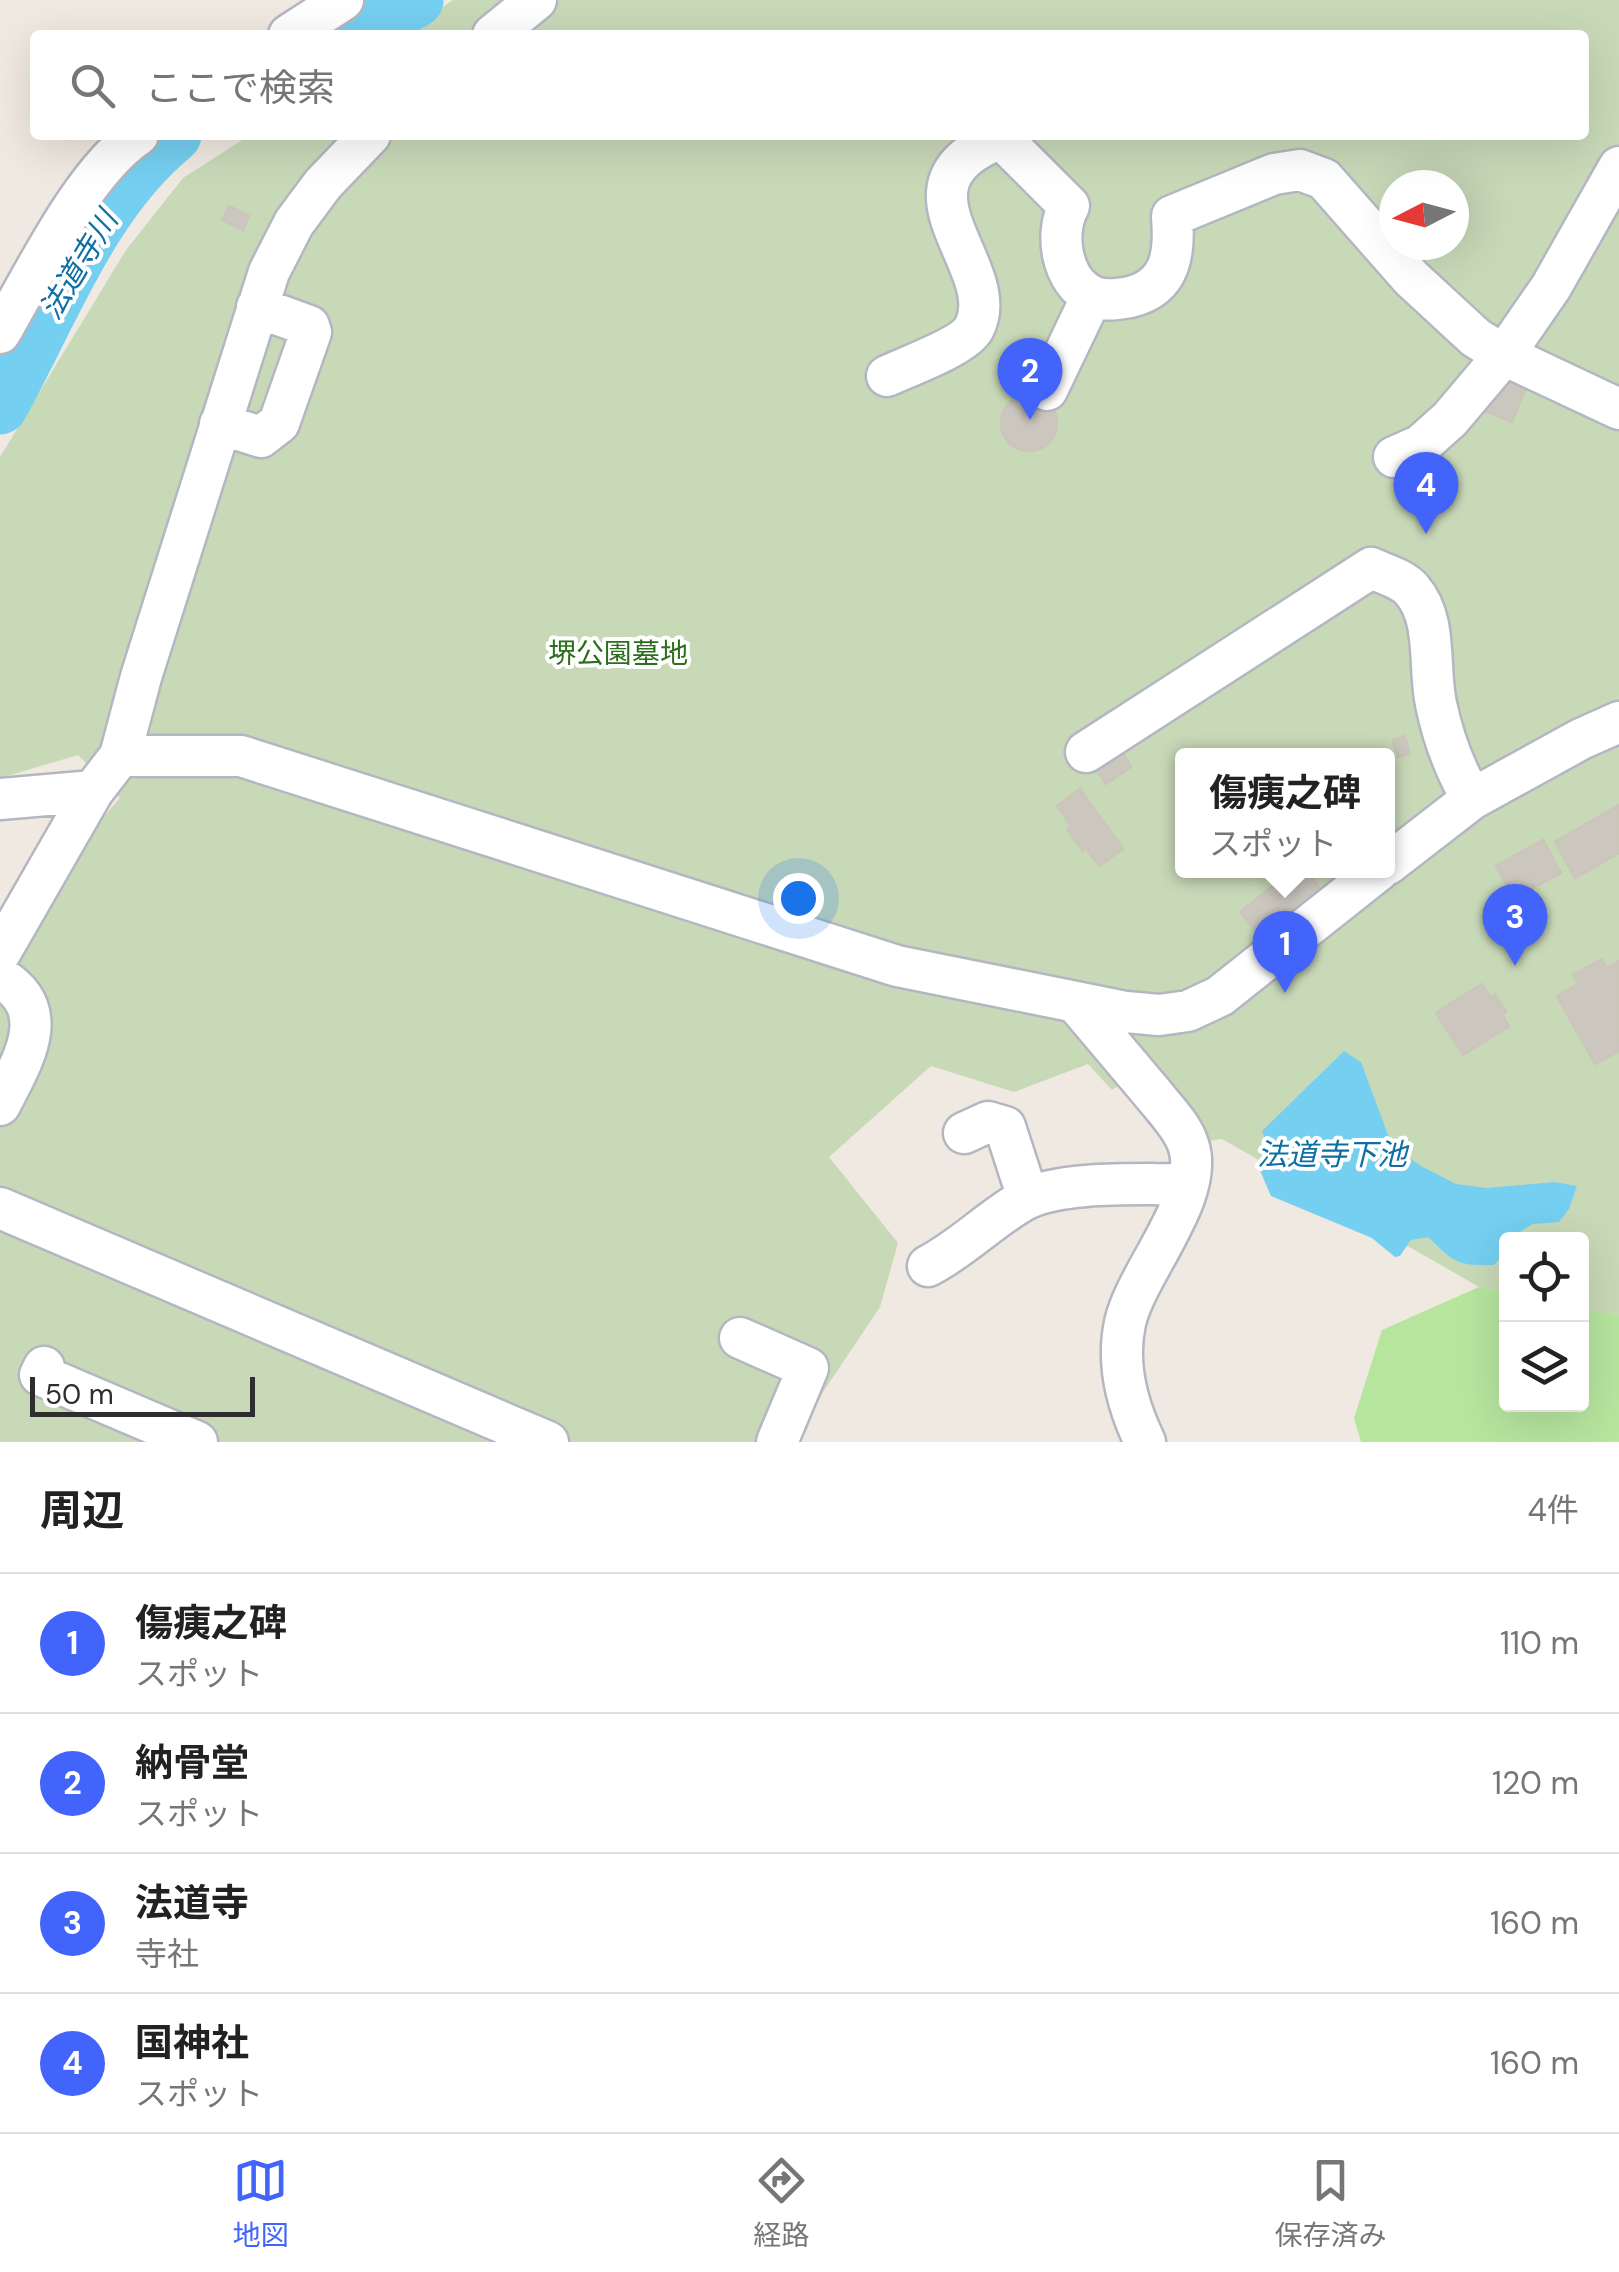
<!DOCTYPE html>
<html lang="ja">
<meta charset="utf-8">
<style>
body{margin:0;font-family:"DM Sans","Noto Sans JP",sans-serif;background:#f2f2f2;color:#222}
.controls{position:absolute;right:30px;bottom:30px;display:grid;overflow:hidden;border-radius:10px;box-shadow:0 10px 40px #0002}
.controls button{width:90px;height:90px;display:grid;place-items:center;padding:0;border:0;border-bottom:2px solid #e0e0e0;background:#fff;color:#222;font:50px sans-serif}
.compass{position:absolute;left:1379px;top:170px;width:90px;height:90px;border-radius:50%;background:#fff;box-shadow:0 10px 40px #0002;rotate:264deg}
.scale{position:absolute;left:30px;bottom:25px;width:225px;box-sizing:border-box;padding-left:10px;border:5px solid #2e2e2e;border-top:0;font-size:28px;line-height:35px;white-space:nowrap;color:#2e2e2e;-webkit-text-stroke:8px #fff;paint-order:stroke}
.you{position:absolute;left:798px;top:898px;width:35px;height:35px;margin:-25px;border:8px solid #fff;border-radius:50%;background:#1a73e8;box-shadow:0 0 0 15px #1a73e833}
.badge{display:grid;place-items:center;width:65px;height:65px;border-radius:50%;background:#4264fb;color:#fff;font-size:32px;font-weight:700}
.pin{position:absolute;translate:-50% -82px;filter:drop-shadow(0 2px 5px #0008)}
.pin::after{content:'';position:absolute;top:52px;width:35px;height:30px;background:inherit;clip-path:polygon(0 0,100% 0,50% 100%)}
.popup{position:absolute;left:1175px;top:748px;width:220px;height:130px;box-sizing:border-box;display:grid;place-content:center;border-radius:10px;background:#fff;filter:drop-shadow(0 2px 8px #0005);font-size:32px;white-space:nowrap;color:#767676}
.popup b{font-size:38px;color:#222}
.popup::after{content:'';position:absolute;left:50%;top:100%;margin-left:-20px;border:20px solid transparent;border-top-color:#fff}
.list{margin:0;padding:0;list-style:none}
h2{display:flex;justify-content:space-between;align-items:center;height:130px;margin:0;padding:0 40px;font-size:42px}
h2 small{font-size:32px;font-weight:400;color:#767676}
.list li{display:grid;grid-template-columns:65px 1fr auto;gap:30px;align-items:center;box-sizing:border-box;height:140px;padding:0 40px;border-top:2px solid #e0e0e0}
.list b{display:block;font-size:38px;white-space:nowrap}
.list p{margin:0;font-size:32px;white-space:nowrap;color:#767676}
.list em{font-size:32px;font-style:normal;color:#767676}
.icon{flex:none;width:55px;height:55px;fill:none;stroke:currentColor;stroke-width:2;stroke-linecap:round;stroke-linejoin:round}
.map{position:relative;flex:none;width:1619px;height:1442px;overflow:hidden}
.search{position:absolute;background:#fff;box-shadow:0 10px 40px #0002;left:30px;right:30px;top:30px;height:110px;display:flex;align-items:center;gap:25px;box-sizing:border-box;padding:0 35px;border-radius:10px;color:#767676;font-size:38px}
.sheet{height:690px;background:#fff}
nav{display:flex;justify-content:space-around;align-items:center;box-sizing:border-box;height:140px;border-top:2px solid #e0e0e0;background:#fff;font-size:28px;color:#767676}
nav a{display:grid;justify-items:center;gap:5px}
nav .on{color:#4264fb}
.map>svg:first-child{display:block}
.green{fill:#b6e59e}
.cemetery{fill:#c8d9b8;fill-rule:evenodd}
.water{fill:#75cff0}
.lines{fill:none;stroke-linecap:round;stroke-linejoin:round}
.river{stroke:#75cff0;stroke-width:55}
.building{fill:#cbc7bf;stroke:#cbc5ba;stroke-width:2.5}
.minor-casing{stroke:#b4b7c1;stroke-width:45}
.minor{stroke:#fff;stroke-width:40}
.labels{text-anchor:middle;stroke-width:8;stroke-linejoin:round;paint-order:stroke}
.park-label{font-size:28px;fill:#2c6e1b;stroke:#fff}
.water-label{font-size:30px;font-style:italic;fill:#0d6fa3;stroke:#fff}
</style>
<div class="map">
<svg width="1619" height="1442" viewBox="0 0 1619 1442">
<rect width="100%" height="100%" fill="#efe9e1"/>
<path class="green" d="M1479,1287L1506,1292V1404H1582V1308L1619,1315V1442H1361L1354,1418L1382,1330Z"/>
<path class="cemetery" d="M453,0H1619V1315L1582,1308V1240H1506V1292L1479,1287L1222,1139L1201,1142L1163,1074L1128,1079L1112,1090L1088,1064L1014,1092L931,1066L829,1157L898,1243L880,1307L817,1401L799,1442H0V987L92,830L120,798L78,755L0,778V457L126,250L183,178L250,135H1584V35H401ZM1394,185H1454V245H1394ZM1182,756H1388V870H1182Z"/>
<path class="water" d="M1344,1051L1361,1062L1388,1135L1403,1154L1421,1166L1456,1184L1486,1188L1555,1182L1577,1186L1569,1209L1559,1222L1533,1224L1506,1240L1501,1257L1494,1265C1456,1266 1454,1262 1428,1237L1411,1240L1400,1256L1395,1257L1372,1238L1271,1196L1258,1166L1271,1158L1262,1131Z"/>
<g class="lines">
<path class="river" d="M353,35L416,0
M0,407C52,314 90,204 174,135"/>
</g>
<path class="building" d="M229,206L249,216L243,230L222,220Z
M1500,378L1526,388L1512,422L1487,412Z
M1001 423a28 28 0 1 1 56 0a28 28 0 1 1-56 0Z
M1405,736L1410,754L1398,757L1393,740Z
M1122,752L1131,767L1106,784L1096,769Z
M1080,789L1123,849L1099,866L1086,848L1083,851L1067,829L1071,826L1057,806Z
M1619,805V853L1575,878L1555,842Z
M1543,840L1561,873L1514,898L1496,866Z
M1293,870H1306L1321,890L1261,938L1240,912Z
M1602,959L1607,968L1619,961V1051L1595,1064L1557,996L1578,984L1573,975Z
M1482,984L1490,997L1495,994L1506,1012L1502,1015L1509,1026L1463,1055L1436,1013Z"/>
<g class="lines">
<g class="minor-casing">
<path id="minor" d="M289,35L343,0
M493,35L536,0
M0,333C34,275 83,172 138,135
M887,376C906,367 965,346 974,328C1006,266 879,186 1001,138L1069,206C1054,233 1061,281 1092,296C1104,302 1118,299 1130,297C1172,287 1175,252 1172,216L1274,174L1300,170L1324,179L1411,278L1476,338L1504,355L1619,409
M1047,390L1092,296
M220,424L261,437L279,423L311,332L309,326L257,307
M1394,457L1421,445L1450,419L1504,355L1551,287L1619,167
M1086,752L1371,568C1384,574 1403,579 1412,590C1438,620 1428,667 1436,704C1443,738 1454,768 1472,799
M120,756H241L897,966L1126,1012L1159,1015L1188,1011L1220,996L1379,870
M0,799L93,791
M1388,864L1472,799L1581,739L1619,722
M0,953L93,791L120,756L141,677L269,272L294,223L323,184L370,135
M0,977C56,1011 22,1061 0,1105
M1078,1005C1103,1035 1128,1064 1153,1094C1165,1109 1182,1126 1188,1144C1207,1196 1136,1272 1125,1323C1116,1365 1127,1405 1145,1442
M964,1133L988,1122L1005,1127L1028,1198
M0,1208L548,1442
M928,1266C963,1248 990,1219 1024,1200C1062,1180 1143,1185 1186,1184
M740,1338L808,1368L777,1442
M44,1367L40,1375L197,1442"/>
</g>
<use href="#minor" class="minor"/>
</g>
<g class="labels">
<g class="park-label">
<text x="618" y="663">堺公園墓地</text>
</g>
<g class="water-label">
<text transform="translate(79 265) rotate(-59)" y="10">法道寺川</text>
<text x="1332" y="1165">法道寺下池</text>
</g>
</g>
</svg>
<div class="controls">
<button><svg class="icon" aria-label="locate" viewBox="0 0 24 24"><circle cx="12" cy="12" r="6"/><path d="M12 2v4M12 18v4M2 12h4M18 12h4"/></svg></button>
<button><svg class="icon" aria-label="layers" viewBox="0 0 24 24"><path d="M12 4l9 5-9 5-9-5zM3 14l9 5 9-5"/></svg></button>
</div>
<svg class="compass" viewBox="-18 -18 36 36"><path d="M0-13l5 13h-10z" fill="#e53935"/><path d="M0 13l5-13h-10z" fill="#767676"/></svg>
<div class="scale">50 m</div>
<div class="you"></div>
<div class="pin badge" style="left:1285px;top:993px">1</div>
<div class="popup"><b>傷痍之碑</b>スポット</div>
<div class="pin badge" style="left:1030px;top:420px">2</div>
<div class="pin badge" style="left:1515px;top:966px">3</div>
<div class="pin badge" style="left:1426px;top:534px">4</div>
<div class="search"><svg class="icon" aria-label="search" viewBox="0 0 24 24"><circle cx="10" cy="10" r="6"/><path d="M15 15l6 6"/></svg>ここで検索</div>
</div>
<section class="sheet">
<h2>周辺<small>4件</small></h2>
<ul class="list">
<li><span class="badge">1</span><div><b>傷痍之碑</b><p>スポット</p></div><em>110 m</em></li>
<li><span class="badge">2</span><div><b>納骨堂</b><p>スポット</p></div><em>120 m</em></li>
<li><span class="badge">3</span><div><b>法道寺</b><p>寺社</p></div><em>160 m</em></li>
<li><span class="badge">4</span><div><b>国神社</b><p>スポット</p></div><em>160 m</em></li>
</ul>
</section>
<nav>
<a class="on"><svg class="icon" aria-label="map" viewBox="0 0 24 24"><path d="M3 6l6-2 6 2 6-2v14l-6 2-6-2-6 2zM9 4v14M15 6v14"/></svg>地図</a>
<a><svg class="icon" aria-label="directions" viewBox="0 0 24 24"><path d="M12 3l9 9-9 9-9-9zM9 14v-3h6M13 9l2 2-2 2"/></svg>経路</a>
<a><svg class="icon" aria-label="saved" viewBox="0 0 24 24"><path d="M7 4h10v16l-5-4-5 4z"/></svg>保存済み</a>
</nav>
